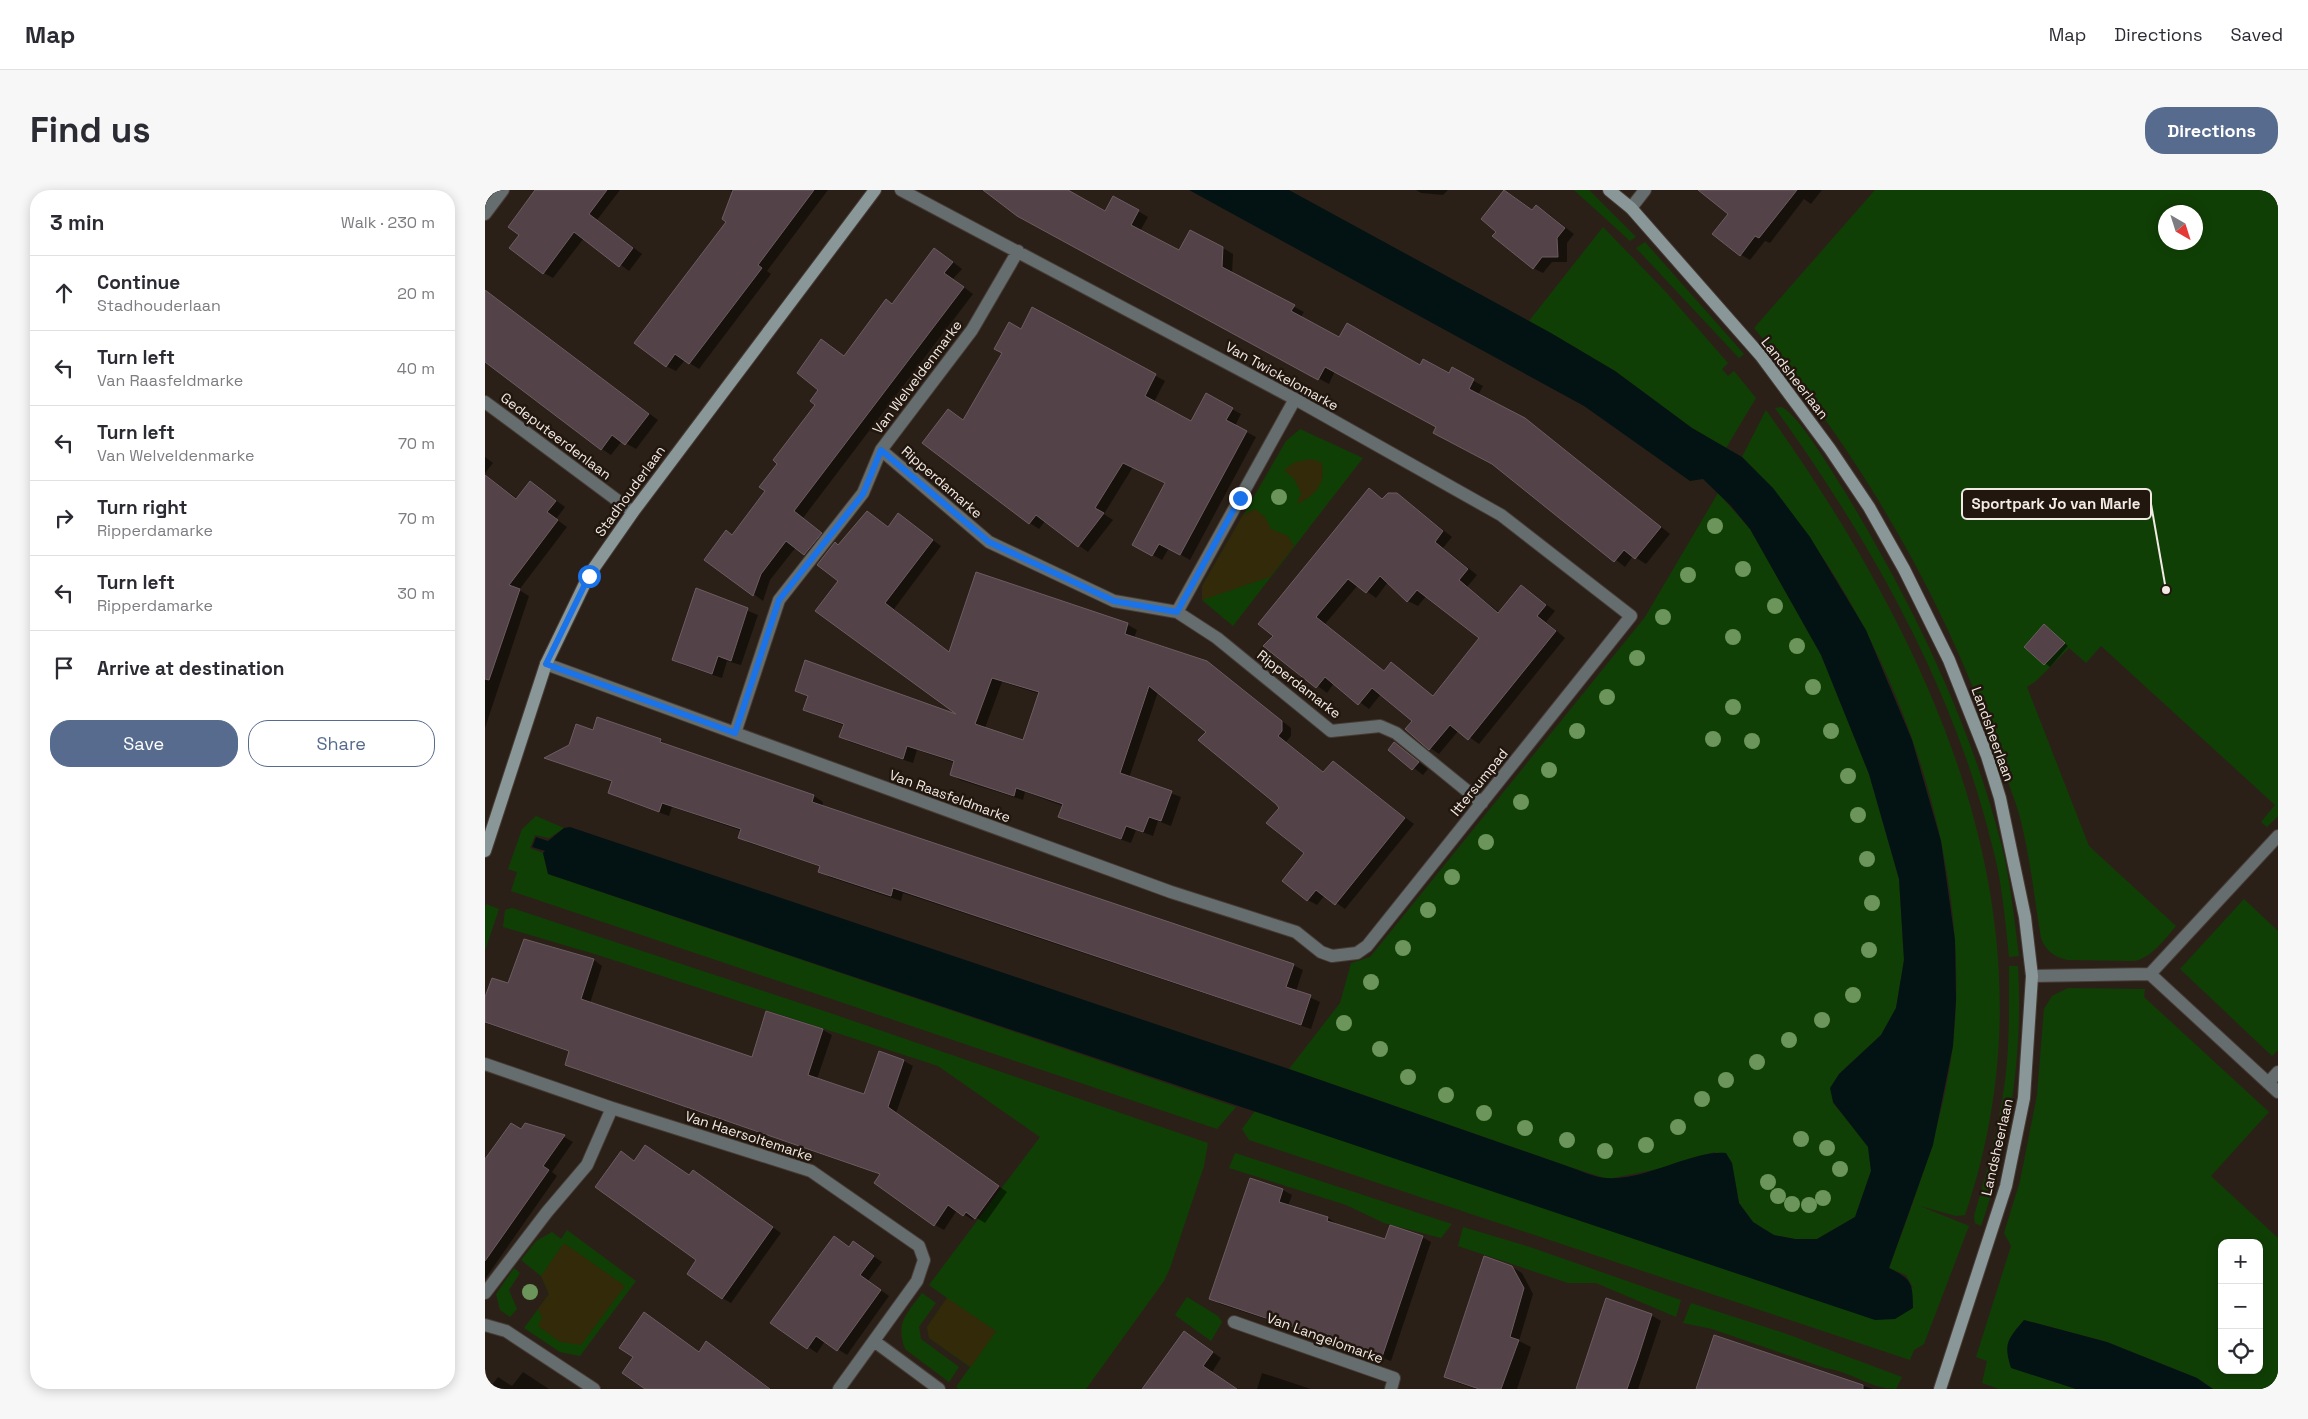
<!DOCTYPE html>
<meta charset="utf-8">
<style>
body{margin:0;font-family:"Space Grotesk",sans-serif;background:#f7f7f7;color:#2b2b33}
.controls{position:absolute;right:15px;bottom:15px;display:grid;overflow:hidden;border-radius:10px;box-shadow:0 2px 12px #0003}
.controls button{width:45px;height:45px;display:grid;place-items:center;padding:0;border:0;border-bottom:1px solid #e1e1e2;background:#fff;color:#2b2b33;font:25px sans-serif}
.compass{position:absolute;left:1673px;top:15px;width:45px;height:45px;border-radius:50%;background:#fff;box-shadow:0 2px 12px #0003;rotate:141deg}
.stop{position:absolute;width:15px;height:15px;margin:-11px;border:4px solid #1a73e8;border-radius:50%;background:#fff}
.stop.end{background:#1a73e8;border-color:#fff;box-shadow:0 1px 5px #0008}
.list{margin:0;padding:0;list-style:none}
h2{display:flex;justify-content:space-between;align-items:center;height:65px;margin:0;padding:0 20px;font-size:21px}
h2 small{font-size:16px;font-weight:400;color:#7c7c81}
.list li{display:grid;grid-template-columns:32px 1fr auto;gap:15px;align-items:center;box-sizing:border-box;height:75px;padding:0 20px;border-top:1px solid #e1e1e2}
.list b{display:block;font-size:19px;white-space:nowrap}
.list p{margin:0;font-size:16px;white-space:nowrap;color:#7c7c81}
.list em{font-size:16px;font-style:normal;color:#7c7c81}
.actions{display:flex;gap:10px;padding:15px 20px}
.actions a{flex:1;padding:11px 0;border:1px solid #566b8d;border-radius:20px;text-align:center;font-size:18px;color:#566b8d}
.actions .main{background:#566b8d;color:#fff}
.icon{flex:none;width:28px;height:28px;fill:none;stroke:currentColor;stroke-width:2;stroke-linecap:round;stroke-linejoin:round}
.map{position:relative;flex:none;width:1793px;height:1199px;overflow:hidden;border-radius:20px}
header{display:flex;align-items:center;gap:30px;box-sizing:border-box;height:70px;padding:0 25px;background:#fff;border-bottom:1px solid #e1e1e2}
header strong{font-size:24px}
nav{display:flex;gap:28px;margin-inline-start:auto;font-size:18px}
.intro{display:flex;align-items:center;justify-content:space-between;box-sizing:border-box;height:120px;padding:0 30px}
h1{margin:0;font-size:35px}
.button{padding:12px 22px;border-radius:20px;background:#566b8d;color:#fff;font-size:18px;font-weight:700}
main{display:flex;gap:30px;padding:0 30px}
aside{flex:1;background:#fff;border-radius:20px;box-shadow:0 2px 12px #0003}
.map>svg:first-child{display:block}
.green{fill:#103f05;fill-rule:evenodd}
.sand{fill:#322a08}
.water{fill:#031314}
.shadow{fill:#0007;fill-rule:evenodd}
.building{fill:#534349;stroke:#6c5c61;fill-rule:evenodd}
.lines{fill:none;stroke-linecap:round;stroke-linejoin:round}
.lane-casing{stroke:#473c35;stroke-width:14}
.street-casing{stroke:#473c35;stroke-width:14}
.secondary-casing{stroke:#473c35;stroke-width:14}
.lane{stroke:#656d6e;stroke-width:12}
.street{stroke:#656d6e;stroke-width:12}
.secondary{stroke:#8a9799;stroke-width:12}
.tree{fill:#6c955b}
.route{stroke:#1a73e8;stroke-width:6}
.labels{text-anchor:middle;stroke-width:5;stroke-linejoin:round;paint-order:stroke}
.street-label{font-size:14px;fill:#f2eae4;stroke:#22170f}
.leader{fill:none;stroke:#f2eae4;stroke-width:2}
.callout-dot{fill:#f2eae4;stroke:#22170f;stroke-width:2}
.callout{fill:#22170f;stroke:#f2eae4;stroke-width:2}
.callout-label{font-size:15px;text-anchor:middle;font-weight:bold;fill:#f2eae4}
</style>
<header>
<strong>Map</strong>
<nav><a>Map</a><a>Directions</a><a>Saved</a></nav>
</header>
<div class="intro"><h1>Find us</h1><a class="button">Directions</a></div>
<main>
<aside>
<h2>3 min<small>Walk · 230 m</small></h2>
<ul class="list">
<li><svg class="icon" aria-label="ahead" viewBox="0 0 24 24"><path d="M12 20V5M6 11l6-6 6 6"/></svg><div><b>Continue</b><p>Stadhouderlaan</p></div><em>20 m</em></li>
<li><svg class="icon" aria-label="left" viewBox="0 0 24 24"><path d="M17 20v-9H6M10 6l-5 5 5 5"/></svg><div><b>Turn left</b><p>Van Raasfeldmarke</p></div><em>40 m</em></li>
<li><svg class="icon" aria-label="left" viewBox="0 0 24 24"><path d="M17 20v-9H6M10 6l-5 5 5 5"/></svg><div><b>Turn left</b><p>Van Welveldenmarke</p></div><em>70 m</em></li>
<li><svg class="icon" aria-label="right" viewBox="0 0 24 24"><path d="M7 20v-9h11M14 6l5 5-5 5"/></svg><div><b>Turn right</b><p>Ripperdamarke</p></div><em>70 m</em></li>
<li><svg class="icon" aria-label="left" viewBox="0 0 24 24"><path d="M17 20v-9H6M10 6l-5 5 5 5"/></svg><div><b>Turn left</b><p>Ripperdamarke</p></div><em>30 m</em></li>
<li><svg class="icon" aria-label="arrive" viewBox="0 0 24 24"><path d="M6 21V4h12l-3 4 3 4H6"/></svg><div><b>Arrive at destination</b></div></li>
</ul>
<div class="actions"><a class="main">Save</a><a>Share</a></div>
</aside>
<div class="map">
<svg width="1793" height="1199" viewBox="0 0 1793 1199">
<rect width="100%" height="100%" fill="#2b2018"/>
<path class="green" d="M1089,0H1104L1151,47L1145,51Z
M1390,0H1793V626L1782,637L1776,632L1790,615L1616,456L1601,473L1584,458L1551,491L1542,497L1604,656L1691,736C1679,750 1668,766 1650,771L1583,770C1569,767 1561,761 1556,748C1550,712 1546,675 1538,640C1533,614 1521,589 1513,564C1460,409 1375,263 1269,138ZM1680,22H1710V52H1680Z
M1118,37L1180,101L1243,173L1237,179L1243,186L1249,181L1271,208L1241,258L1207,238L1130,181L1044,131Z
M1160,52L1259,164L1254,168L1151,58Z
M1297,217C1316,228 1347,282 1360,302C1427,413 1485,531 1517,657C1526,693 1529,730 1534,766L1524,767C1520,729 1517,691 1507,655C1468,496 1385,350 1290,218Z
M1281,220C1449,456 1580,732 1480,1025L1471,1026L1435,1016L1484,1036L1439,1154L1429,1160L1425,1170L764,950L757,939L770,921L1428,1098L1421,1085L1404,1078C1431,1005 1459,932 1468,854C1491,655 1397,408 1257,267Z
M815,239L878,268L748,436L717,410V396L801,251Z
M1233,303L1265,339L1337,465L1384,584L1414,689L1419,770L1411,818L1396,845L1354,884L1348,913L1383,956L1386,981L1370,1027L1332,1049H1310L1289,1045L1268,1032L1254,1013L1247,973L1229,962L1187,976L1123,989L1082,976L804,879L855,813L866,773L885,767L1160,427Z
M51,626L79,638L64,648L50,645L45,658L58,663L63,684L751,917L732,939L26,701L32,682L23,679L37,639Z
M1759,709L1793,741V860L1787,866L1695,779Z
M1,714L14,719L0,761V717Z
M27,718L348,824L723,953L719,976L685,1078L679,1091L601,1199H474L471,1197L485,1177L444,1148L442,1137L462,1108L444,1095L555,947L453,876L113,765L18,737L20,720Z
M1524,776H1533C1538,863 1525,954 1496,1036L1490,1033L1489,1026C1502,981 1514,937 1520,891C1525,853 1524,814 1524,776Z
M1583,798L1660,799L1659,807L1784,922L1726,986L1793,1048V1199H1728L1712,1188L1622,1152L1539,1130L1526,1177L1591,1199H1514L1497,1193L1502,1171L1491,1167L1526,1056L1519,1043L1535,991L1552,905L1559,819L1567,806ZM1737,1053H1774V1180H1737Z
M750,963L967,1034L956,1048L899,1033L861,1015L744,978Z
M978,1037L1045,1057L1196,1110L1191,1127L1111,1093H1083L973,1056Z
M82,1040L151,1091L95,1166L75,1162L39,1138L64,1104L56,1086L36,1070L51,1051L67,1042L76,1049Z
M29,1078L35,1083L24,1100L32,1119L25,1127L15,1120L11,1104Z
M437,1103L451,1113L434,1137L436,1149L474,1177L464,1192L420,1159C410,1132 422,1124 437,1103Z
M702,1107L733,1126L737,1132L726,1151L690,1125Z
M1206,1113L1299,1143L1417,1187L1411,1199C1386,1199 1365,1181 1340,1178L1227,1139L1198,1133Z"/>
<path class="sand" d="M826,269L836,272C843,292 829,307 812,314L816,303L809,289L799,280L810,272Z
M770,319L780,327L786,339L803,346L809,356L785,387L717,410V396L758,325Z
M79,1053L140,1096L96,1155L75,1152L53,1136L57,1128L53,1119L64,1104L56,1086Z
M462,1108L511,1141L486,1177L444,1148L442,1137Z"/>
<path class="water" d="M704,0H804L1066,143L1130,181L1207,238L1257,267L1288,298L1325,347L1381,440L1427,550L1456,651L1470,750L1471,810L1468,856L1448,955L1404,1078C1426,1089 1428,1092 1428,1118L1410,1129L1390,1130L63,684L58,663L60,661L47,657L51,647L63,651L79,638L85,637L804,879L1082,976C1094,980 1110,988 1123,988C1160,991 1207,960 1241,963L1247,973L1254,1013L1268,1032L1279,1039L1289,1045L1310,1049H1332L1370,1027L1386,981L1383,957L1348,912L1345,898L1354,884L1396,845L1411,818L1419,770L1414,689L1384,584L1336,465L1265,339L1246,316L1218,289L1205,291L1099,216Z
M1539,1130L1622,1152L1712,1188L1728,1199H1591L1526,1178C1518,1153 1523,1149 1539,1130Z"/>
<path class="shadow" d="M53,0H135L112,30L157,64L144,81L99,48L68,88L59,83L35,45Z
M245,0H343L282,81L286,84L214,179L200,170L191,181L181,176L243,32L249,3Z
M499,0H582L621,22L653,21L663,27L655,41L694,62L738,58L748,64L747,84L819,122L815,128L855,149L964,185L967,179L998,196L993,205L1050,236L1185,344L1161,374L1148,366L1140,377L1010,275L952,237L850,181L844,194L543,32Z
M931,0H963L958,5L936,3Z
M1020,0L1049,21L1052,17L1061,22L1089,44L1082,53V72H1067L1058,83L1048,78L997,29Z
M1237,0H1337L1326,14L1319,9L1285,53L1280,51L1265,70L1255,64Z
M459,65L477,79L468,89L488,104L318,328L346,349L329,370L311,357L285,390L278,411L221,369L248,346L282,301L293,273L332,215L335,199L337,151L360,167L408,115Z
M1,102L173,230L151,259L137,251L126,265L117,259L0,171Z
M548,119L680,191L669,212L706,232L721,205L756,224L750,236L771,247L705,370L684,358L677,370L648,354L681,293L648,277L619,324L628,330L603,362L560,331L554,339L545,333L439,253L463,221L479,231Z
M0,267L8,273L0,283Z
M0,285L33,309L54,298L80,317L71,329L82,337L34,400L44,406L0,538Z
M884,300L899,310L912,304L967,347L958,358L992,385L982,397L1015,423L1037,397L1070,421L1061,432L1080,448L994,554L974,540L954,564L945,558L928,530L896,504L884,519L849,493L842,503L780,456ZM903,392L923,411L933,416L942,405L995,447L949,506L906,474L900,482L840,434L873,395L891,408Z
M382,322L404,337L414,325L456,356L409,419L465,463L492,383L643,435L652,440L649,448L721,472L731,478L806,538V546L801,552L839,582L848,573L929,634L860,719L840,705L832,715L823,710L821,663L795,618L723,542L673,502L644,588L696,607L686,636L673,631L668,646L651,640L646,653L584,632L575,627L578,616L540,602L538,610L475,590L466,584L470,573L432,560L428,573L365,552L356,547L360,536L319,520L323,507L311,501L476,527L355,391L354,356ZM517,492L555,504L539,552L500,538Z
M212,400L273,425L256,475L242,471L237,488L198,475L189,470Z
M1564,438L1583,456L1565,477L1540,457Z
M109,541L175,550L185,556L329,606L338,612L337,617L808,775L818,780L811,801L835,812L826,839L418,703L416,711L344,687L335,681L336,677L264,653L254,647L257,641L187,617L184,626L134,608L124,603L127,592L61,568Z
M910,554L943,579L938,585L905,560Z
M39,750L109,770L117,776L105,813L268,868L282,822L338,840L347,845L332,889L379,905L419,871L428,876L411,923L522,1002L500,1033L490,1027L488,1030L472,1020L459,1040L450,1035L396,985L90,879L81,874L85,862L3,834L0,832V811L24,795Z
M41,935L79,947L88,952L67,982L72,986L0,1089V971Z
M145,968L150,971L205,986L217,987L296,1043L246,1113L237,1108Z
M798,1000L807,1005L803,1016L843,1028L852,1034L851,1036L900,1051L937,1047L946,1052L906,1171L735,1114L726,1108Z
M349,1047L365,1057L368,1052L397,1072L383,1091L404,1106L362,1165L340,1151L332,1163L287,1133Z
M1027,1077L1037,1083L1048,1104L1034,1151L1046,1157L1032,1199H990L970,1192L960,1187Z
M1166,1125L1176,1131L1153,1199H1091Z
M169,1130L214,1162L222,1152L231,1158L286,1199H163L150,1167Z
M1230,1146L1388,1199H1212Z
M709,1149L736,1168L727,1182L751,1199H659Z
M38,1182L64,1199H4L13,1187L27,1196Z
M777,1183L826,1199H772Z"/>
<path class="building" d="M50,0H122L104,24L148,58L134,77L89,42L58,84L24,58L34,45L23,37Z
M248,0H329L273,75L277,78L204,174L190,164L181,177L149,153L241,32L237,29Z
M498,0H583L620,21L628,6L654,20L646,35L694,60L705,40L738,57L737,77L810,115L806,121L854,147L862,133L935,175L938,169L964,183L967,177L989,189L984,199L1040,228L1176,337L1150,369L1139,360L1129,372L1007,274L948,243L951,237L840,177L833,190L532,26Z
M1019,0L1047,20L1051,15L1080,38L1072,48L1073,67H1057L1048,79L1007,46L1011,42L996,29Z
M1213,0H1312L1274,48L1270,46L1255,66L1227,44L1243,24Z
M449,58L468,72L459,83L479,97L309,321L337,343L319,365L301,351L276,384L268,406L219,370L241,340L247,345L280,301L274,297L292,274L288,270L330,215L325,211L333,200L312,183L336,149L359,166L401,109L407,114Z
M0,100L164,224L140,255L127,245L116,260L0,172Z
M547,117L671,184L660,206L706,231L721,203L748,218L741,230L762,241L695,365L674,354L667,366L647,355L680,293L638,273L610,318L619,323L593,357L551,325L544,334L437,253L463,219L478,230L517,163L509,159L524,132L536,139Z
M0,285L31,309L45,291L71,311L62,322L73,330L24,395L35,399L4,490L0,489Z
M884,298L897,309L903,303H912L958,341L950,352L983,379L974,390L1013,423L1036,395L1061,415L1052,426L1071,441L983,550L965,535L944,560L920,539L927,531L887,498L873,515L840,487L831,498L778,456L788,446L773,434ZM895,386L922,412L932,400L994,448L948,506L906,472L899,481L831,427L863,389L881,403Z
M382,321L403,337L413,323L448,350L400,413L464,462L491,382L643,433L640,444L722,471L797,531V541L793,546L838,582L848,571L920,628L850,715L831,700L822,711L797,691L819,663L781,633L794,618L791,614L713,550L721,542L664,496L635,583L687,601L676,631L664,627L658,642L641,636L636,649L573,627L578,614L531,598L529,606L465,585L469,571L422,556L418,569L354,547L359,534L318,520L323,506L310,501L320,470L471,524L330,421L353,391L332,375L350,352L353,355ZM507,488L554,502L538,550L490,534Z
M211,398L263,418L246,471L233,466L227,484L187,470Z
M1559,434L1580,453L1559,475L1539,457Z
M112,527L176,549L175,552L329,605L327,612L809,774L801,797L826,805L816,835L408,698L406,706L333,682L335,676L253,648L256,639L177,613L174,622L123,603L127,591L59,568L84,555L91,534L108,540Z
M909,552L934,572L927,580L903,560Z
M39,749L109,769L96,809L267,867L281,821L338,839L323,885L379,904L394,861L419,870L403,917L514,996L490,1029L481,1022L478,1026L463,1015L449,1036L389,993L395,984L80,875L84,861L0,832V807L7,788L23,793Z
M26,933L36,939L40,933L80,945L58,976L64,980L0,1071V969Z
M160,955L204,985L208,980L288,1037L237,1109L202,1084L211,1070L110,997L136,961L149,971Z
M765,988L798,999L794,1012L843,1027L842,1031L900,1049L905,1035L938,1046L897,1167L724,1109Z
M349,1046L364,1057L368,1051L389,1066L375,1085L396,1100L352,1161L331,1146L322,1159L285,1133Z
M999,1066L1027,1076L1039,1098L1025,1147L1034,1150L1016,1199H994L959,1187Z
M1121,1108L1167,1124L1153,1168L1142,1199H1091Z
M159,1122L214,1162L221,1151L285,1199H160L137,1183L148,1167L134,1158Z
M699,1141L728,1162L718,1176L752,1199H657Z
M1229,1145L1378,1195V1199H1211Z"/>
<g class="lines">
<g class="lane-casing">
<path id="lane" d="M1665,784L1793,646
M1547,786L1665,784L1793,902
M1783,893L1793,882"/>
</g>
<g class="street-casing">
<path id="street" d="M1146,18L1160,0
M0,24L18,0
M0,212L148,322
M396,260L504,352L629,411L692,422L732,448L846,541L895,536L911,543L997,613
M692,422L810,209
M61,474L686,702L811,742L836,762L847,766L872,763L882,756L1146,426L1016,325L810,209L416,0
M250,543L294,410L378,303L396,260L487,140L533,61
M0,874L127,918L326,981L434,1056L439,1070L432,1091L354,1199
M0,1103L62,1022L102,975L127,918
M749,1132L909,1188L906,1199
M0,1135L21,1141L109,1199
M389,1151L454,1199"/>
</g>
<g class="secondary-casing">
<path id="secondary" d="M1124,0L1146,18L1276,166L1345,259L1384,317L1419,379L1464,470L1502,566L1515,608L1540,727L1547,786L1539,908L1521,996L1455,1199
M0,661L61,474L104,385L148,322L390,0"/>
</g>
<use href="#lane" class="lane"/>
<use href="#street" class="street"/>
<use href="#secondary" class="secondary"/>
</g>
<g class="tree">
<circle cx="794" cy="307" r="8"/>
<circle cx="1230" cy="336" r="8"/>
<circle cx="1258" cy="379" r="8"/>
<circle cx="1203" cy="385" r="8"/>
<circle cx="1290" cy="416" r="8"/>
<circle cx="1178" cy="427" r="8"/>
<circle cx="1248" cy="447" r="8"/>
<circle cx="1312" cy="456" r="8"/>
<circle cx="1152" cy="468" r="8"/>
<circle cx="1328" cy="497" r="8"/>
<circle cx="1122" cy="507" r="8"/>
<circle cx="1248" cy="517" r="8"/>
<circle cx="1092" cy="541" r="8"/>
<circle cx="1346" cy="541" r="8"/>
<circle cx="1228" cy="549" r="8"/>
<circle cx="1267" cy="551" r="8"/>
<circle cx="1064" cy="580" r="8"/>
<circle cx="1363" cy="586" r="8"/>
<circle cx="1036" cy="612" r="8"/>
<circle cx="1373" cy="625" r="8"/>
<circle cx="1001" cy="652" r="8"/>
<circle cx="1382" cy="669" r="8"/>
<circle cx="967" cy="687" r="8"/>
<circle cx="1387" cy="713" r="8"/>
<circle cx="943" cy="720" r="8"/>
<circle cx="918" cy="758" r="8"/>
<circle cx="1384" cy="760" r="8"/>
<circle cx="886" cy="792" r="8"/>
<circle cx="1368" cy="805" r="8"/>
<circle cx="1337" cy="830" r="8"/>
<circle cx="859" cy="833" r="8"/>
<circle cx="1304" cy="850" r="8"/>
<circle cx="895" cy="859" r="8"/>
<circle cx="1272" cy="872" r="8"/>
<circle cx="923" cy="887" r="8"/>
<circle cx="1241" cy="890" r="8"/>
<circle cx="961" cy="905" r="8"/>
<circle cx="1217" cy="909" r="8"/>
<circle cx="999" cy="923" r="8"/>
<circle cx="1193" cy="937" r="8"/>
<circle cx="1040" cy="938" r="8"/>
<circle cx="1316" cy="949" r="8"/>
<circle cx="1082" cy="950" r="8"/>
<circle cx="1161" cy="955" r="8"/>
<circle cx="1342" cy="958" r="8"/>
<circle cx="1120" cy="961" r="8"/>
<circle cx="1355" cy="979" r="8"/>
<circle cx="1283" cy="992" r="8"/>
<circle cx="1293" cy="1006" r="8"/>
<circle cx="1338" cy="1008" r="8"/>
<circle cx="1307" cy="1014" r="8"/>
<circle cx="1324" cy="1015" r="8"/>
<circle cx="45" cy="1102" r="8"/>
</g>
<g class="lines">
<path class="route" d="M104,386L61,474L250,543L294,410L378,304L396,260L504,352L629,411L692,422L755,308"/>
</g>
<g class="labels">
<g class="street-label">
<text transform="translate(797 186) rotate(29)" y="5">Van Twickelomarke</text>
<text transform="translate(432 187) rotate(-53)" y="5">Van Welveldenmarke</text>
<text transform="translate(1310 188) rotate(52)" y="5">Landsheerlaan</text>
<text transform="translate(71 246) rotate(37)" y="5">Gedeputeerdenlaan</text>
<text transform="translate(457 292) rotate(41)" y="5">Ripperdamarke</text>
<text transform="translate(145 301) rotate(-54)" y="5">Stadhouderlaan</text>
<text transform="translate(814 494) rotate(38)" y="5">Ripperdamarke</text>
<text transform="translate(1508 544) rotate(70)" y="5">Landsheerlaan</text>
<text transform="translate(994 592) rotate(-51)" y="5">Ittersumpad</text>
<text transform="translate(465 606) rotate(20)" y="5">Van Raasfeldmarke</text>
<text transform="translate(264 946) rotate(18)" y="5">Van Haersoltemarke</text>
<text transform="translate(1512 957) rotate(-77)" y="5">Landsheerlaan</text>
<text transform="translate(840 1148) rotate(20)" y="5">Van Langelomarke</text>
</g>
</g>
<path class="leader" d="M1681 400L1666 314"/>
<circle class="callout-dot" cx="1681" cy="400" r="5"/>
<rect class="callout" x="1477" y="299" width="189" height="30" rx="5"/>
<g class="callout-label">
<text x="1571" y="319">Sportpark Jo van Marle</text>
</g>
</svg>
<div class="controls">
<button>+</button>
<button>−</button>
<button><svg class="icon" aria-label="locate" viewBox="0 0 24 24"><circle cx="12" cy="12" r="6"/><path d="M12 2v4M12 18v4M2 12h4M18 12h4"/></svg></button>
</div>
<svg class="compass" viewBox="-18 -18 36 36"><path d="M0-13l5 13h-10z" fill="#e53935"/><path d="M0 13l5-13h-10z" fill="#7c7c81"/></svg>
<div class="stop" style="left:104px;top:386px"></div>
<div class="stop end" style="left:755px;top:308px"></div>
</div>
</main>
